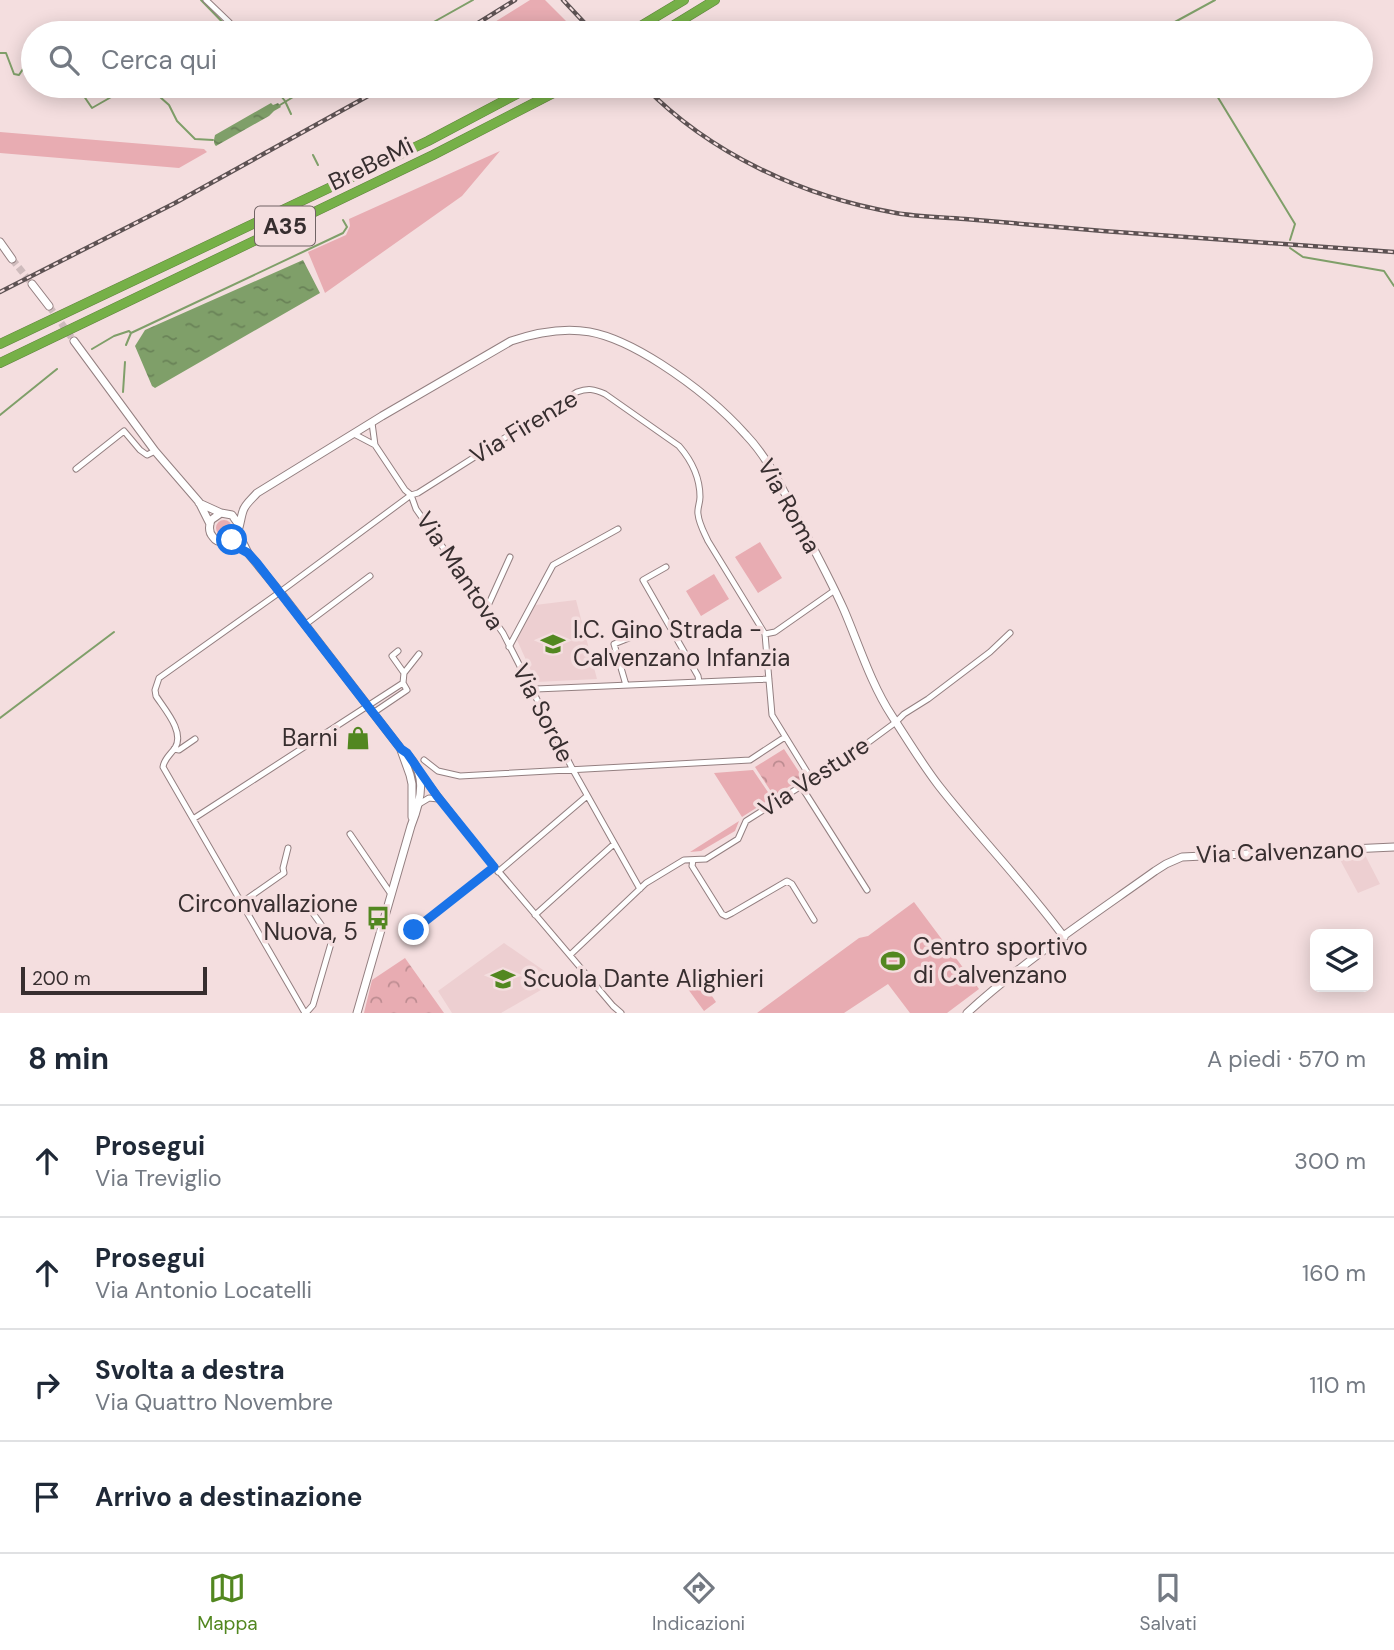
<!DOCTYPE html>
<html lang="it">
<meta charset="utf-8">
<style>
body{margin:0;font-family:"DM Sans",sans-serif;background:#f6f6f7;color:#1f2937}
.controls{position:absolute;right:21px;bottom:21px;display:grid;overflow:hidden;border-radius:10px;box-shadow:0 4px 18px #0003}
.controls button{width:63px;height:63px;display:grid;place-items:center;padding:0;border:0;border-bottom:2px solid #e0e1e3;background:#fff;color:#1f2937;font:35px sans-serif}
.scale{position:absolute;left:21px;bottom:18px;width:186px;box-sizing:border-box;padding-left:7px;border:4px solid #372e2f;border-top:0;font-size:19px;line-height:24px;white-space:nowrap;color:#372e2f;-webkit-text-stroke:5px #f4dedf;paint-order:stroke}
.stop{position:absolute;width:21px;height:21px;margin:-16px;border:5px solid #1a73e8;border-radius:50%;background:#fff}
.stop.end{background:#1a73e8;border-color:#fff;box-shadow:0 2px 7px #0008}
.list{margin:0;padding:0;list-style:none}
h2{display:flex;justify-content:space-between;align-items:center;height:91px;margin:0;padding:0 28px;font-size:30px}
h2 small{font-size:23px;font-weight:400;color:#747a83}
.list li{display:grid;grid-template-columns:46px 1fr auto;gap:21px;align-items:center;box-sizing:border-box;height:112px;padding:0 28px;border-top:2px solid #e0e1e3}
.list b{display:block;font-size:26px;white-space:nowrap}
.list p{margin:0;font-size:23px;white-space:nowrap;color:#747a83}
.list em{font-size:23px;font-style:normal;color:#747a83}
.icon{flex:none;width:38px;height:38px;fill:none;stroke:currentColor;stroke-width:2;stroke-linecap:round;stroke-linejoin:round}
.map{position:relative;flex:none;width:1394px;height:1013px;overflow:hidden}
.search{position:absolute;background:#fff;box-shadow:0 4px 18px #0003;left:21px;right:21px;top:21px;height:77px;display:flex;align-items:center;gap:18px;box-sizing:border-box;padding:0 24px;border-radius:38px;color:#747a83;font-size:26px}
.sheet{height:539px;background:#fff}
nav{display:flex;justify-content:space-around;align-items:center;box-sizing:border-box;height:98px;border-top:2px solid #e0e1e3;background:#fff;font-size:19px;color:#747a83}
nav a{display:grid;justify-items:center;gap:4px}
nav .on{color:#528720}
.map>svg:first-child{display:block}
.built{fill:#edcfd1}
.grass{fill:#e8acb2}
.forest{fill:url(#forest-crowns)}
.water{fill:url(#water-ripples)}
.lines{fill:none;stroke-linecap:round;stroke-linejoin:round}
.stream{stroke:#7f9f69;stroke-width:2}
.secondary-tunnel{stroke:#cebbbc;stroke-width:7;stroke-dasharray:7 3.5;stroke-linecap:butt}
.street-casing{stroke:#937f80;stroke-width:7}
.secondary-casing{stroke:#937f80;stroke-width:9}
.highway-casing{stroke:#60823f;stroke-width:10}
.street{stroke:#fff;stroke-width:5}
.secondary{stroke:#fff;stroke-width:7}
.highway{stroke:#76b048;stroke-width:9}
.rail-casing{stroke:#5d5253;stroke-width:4.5}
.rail{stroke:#f4dedf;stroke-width:2;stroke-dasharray:5;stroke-linecap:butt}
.route{stroke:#1a73e8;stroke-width:9}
.labels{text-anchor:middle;stroke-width:7;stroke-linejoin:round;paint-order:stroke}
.shield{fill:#f4dedf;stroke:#706364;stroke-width:2}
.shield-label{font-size:23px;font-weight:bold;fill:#372e2f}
.street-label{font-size:24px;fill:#372e2f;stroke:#f4dedf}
.poi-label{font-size:24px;fill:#372e2f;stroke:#f4dedf;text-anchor:start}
</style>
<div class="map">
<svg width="1394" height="1013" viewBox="0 0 1394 1013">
<defs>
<pattern id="forest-crowns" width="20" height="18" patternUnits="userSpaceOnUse" patternTransform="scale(1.75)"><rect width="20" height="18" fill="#e8acb2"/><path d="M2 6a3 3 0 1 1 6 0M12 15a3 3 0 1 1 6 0" fill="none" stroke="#bd8c91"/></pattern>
<pattern id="water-ripples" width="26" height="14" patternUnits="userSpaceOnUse" patternTransform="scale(1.75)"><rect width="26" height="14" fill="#7f9f69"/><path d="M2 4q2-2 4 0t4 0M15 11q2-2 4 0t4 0" fill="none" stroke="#698257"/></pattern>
</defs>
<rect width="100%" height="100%" fill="#f4dedf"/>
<path class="built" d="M576,600L597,679L536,682L517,640L535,605Z
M1365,855L1380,884L1358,893L1338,856Z
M504,943L546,972L553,983L501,1013H452L438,991Z"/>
<path class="grass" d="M530,0H545L567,22L544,33H477Z
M0,132L204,149L207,152L179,168L0,153Z
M500,151L462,196L325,293L308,252L346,235L350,226L349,219Z
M216 528a8 8 0 1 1 16 0a8 8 0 1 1-16 0Z
M760,542L782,578L758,593L735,557Z
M714,574L729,599L701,616L686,591Z
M753,770L772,798L742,817L714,773Z
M739,821L735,831L701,851L690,852Z
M914,902L979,989L947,1013H910L888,984L844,1013H757L859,938L868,936Z
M699,977L716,1002L704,1011L685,985Z"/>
<path class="forest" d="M784,749L803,778L774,796L755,767Z
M405,958L444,1013H364L372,980Z"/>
<path class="water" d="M271,103L273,105L278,103L281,107L274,111L269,116L216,146C213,143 214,139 215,135Z
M303,260L320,293L155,388L152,386L135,346L145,330Z"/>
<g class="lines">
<path class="stream" d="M201,0L233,33
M400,33L423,28L473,0
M1179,33L1173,23L1215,0
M0,53H6L14,74L19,75L27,63L33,61
M77,86L92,108L120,92L128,86
M152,86L160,97L169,105L177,121L195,139L213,140
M273,86L285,101L291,114
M1211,86L1295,224L1290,240
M280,105L311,86
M313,155L318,165
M1290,248L1303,257L1384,271L1394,286
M126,345L131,333L343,233L347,227L343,220
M92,349L114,336L129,331L131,333
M123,392L125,362
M0,415L57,369
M0,718L114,632"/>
<path class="secondary-tunnel" d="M12,259L32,284
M49,306L74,341"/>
<g class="street-casing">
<path id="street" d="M206,0L229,22L238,33
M279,86L282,90
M372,423L375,445L405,490L411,495L416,509L503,633L573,770L640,889
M354,434L375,445
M76,469L124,431L140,450L147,455L155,451
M666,567L643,580L698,676L699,682
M486,610L510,557
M306,624L370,576
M765,634L775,632L835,590
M509,647L553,565L618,529
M398,651L392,656L404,673L403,683
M404,673L419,654
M626,685L614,644L634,636
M532,691L536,689L769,679
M174,749L179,750L195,739
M424,760L438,771L460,776L750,760L785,737
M419,771L472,840L613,1006L621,1013
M801,786L867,890
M419,804L429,798L438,799
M193,819L403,683L407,690L373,713
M350,834L391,894
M693,860L692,866L722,914L726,916L732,913L787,881L792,884L814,920
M498,872L587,796
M305,902L332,940L313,1005L306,1013
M241,903L284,873L283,868L288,848
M535,915L614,844
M414,930L494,867
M570,955L646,883L684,860L706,859L738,839L746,821L858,750L896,722L904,714L928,699L990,652L1010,633
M305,1013L163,767C164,759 170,755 175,748C185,732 165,710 156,696L155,690L159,678L280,592L411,495L418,493L577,392C588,388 594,389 605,394L679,446C692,461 700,477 700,497C700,503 697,509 698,514C699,524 704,532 708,541L765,634L772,715L812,780"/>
</g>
<g class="secondary-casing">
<path id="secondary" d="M0,242L12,259
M32,284L49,306
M74,341L155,451L199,502L210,524
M199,503L221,513
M239,525L232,515L221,513L211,520C209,526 208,532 213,537C215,540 219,542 223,542C240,544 239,522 243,511C245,504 252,499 257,493L382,416L511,341C573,320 608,330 661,364C692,384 721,407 746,435C770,460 785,494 801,525C816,553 831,581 844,610C859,645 871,684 892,716C907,739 922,764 939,786C979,837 1025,884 1064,937
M238,533L248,553L280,592L401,749C429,770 422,798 411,826L357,1013
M401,750L410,775L412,784V817
M967,1013C1025,960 1092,916 1155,871L1166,864L1182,857L1394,847"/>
</g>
<g class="highway-casing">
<path id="highway" d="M629,33L684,0
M661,33L715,0
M0,344L428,141L532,86
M0,363L433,155L567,86"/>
</g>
<use href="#street" class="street"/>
<use href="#secondary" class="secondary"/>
<use href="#highway" class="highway"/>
<g class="rail-casing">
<path id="rail" d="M563,0L594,33
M462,33L515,0
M644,86C710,154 804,197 896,213C919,217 942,217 965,219C1011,223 1057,227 1103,231C1200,238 1297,245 1394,252
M0,292L175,203L386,86"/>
</g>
<use href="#rail" class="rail"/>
</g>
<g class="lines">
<path class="route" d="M232,540L228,542L248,553L257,563L401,749L407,753L437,796L494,867L414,930"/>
</g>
<defs>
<g id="school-bare" transform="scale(1.89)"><path d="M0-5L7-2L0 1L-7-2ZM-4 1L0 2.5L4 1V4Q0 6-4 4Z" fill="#528720" stroke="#f4dedf" stroke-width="2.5" paint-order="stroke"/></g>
<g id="shop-bare" transform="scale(1.89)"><path d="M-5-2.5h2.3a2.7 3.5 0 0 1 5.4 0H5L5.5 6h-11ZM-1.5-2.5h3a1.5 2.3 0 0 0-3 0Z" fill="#528720" stroke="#f4dedf" stroke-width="2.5" paint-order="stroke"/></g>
<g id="bus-bare" transform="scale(1.89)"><path d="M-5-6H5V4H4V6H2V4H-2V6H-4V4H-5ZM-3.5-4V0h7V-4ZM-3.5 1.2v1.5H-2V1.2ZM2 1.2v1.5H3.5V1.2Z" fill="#528720" stroke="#f4dedf" stroke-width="2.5" paint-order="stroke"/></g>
<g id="stadium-bare" transform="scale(1.89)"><path d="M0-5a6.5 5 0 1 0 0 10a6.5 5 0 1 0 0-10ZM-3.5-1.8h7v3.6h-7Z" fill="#528720" stroke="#f4dedf" stroke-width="2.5" paint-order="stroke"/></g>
</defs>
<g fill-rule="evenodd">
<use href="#school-bare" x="553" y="644"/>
<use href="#shop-bare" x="358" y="738"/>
<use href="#bus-bare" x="378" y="918"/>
<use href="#stadium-bare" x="893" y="961"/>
<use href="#school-bare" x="503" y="979"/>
</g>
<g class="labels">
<rect class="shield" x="255" y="206.5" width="60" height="39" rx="5"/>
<g class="shield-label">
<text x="285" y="234">A35</text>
</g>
<g class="street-label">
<text transform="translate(371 164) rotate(-26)" y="8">BreBeMi</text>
<text transform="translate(524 427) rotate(-31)" y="8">Via Firenze</text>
<text transform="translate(789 506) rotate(61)" y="8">Via Roma</text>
<text transform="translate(460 571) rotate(56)" y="8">Via Mantova</text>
<text transform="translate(543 713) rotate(63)" y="8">Via Sorde</text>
<text transform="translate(814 777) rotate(-33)" y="8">Via Vesture</text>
<text transform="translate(1280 852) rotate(-2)" y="8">Via Calvenzano</text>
</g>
<g class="poi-label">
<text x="573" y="638">I.C. Gino Strada -<tspan x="573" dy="28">Calvenzano Infanzia</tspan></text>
<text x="338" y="746" text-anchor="end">Barni</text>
<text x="358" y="912" text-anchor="end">Circonvallazione<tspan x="358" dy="28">Nuova, 5</tspan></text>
<text x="913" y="955">Centro sportivo<tspan x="913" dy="28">di Calvenzano</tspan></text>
<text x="523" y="987">Scuola Dante Alighieri</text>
</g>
</g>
</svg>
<div class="controls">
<button><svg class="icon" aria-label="layers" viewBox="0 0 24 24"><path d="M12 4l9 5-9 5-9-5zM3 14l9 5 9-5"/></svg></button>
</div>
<div class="scale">200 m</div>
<div class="stop" style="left:232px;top:540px"></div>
<div class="stop end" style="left:414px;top:930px"></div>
<div class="search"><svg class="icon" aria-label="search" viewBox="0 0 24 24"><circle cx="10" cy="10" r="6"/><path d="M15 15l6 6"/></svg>Cerca qui</div>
</div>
<section class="sheet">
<h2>8 min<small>A piedi · 570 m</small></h2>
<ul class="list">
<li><svg class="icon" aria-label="ahead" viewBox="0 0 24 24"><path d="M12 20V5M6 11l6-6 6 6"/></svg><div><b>Prosegui</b><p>Via Treviglio</p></div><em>300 m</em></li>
<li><svg class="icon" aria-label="ahead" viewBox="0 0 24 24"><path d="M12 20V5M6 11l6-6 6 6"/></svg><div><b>Prosegui</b><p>Via Antonio Locatelli</p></div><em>160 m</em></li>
<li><svg class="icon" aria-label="right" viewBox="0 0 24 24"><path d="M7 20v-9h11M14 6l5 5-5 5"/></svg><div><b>Svolta a destra</b><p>Via Quattro Novembre</p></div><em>110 m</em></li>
<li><svg class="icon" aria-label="arrive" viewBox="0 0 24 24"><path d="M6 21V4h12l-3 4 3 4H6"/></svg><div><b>Arrivo a destinazione</b></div></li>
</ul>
</section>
<nav>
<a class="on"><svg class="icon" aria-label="map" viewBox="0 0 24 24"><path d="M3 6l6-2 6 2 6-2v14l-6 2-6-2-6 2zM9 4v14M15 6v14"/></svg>Mappa</a>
<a><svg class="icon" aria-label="directions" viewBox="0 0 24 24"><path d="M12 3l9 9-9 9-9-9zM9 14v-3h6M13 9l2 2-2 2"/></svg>Indicazioni</a>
<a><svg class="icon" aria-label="saved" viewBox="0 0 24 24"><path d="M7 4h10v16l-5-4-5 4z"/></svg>Salvati</a>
</nav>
